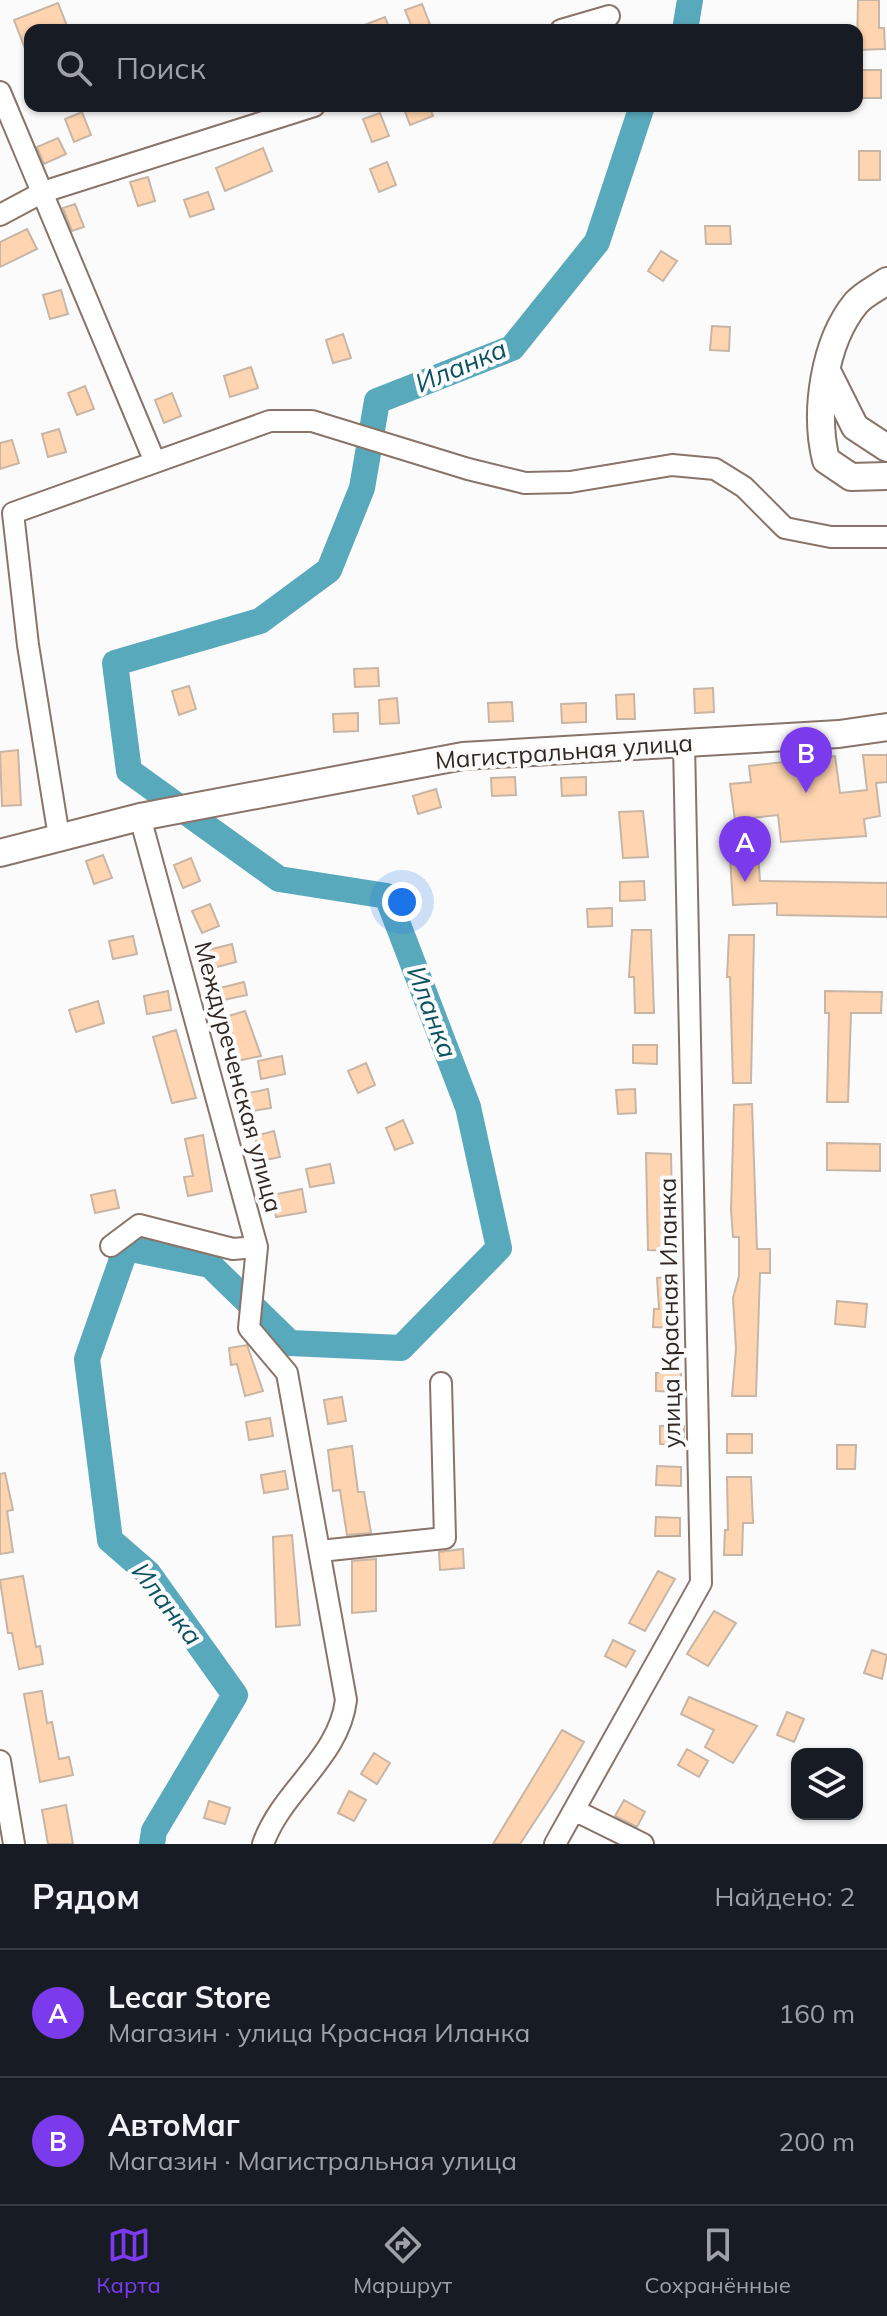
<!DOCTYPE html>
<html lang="ru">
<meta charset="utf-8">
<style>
body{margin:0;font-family:Mulish,sans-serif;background:#20242c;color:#f1f3f6}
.controls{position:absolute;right:24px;bottom:24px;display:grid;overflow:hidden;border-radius:16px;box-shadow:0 2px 6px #0004}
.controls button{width:72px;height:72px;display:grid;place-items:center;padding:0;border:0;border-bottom:2px solid #363941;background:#171b24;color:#f1f3f6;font:40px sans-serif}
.you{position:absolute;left:402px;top:902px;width:28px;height:28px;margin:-20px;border:6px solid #fff;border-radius:50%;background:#1a73e8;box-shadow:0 0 0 12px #1a73e833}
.badge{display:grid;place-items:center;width:52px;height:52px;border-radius:50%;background:#7c3aed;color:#fff;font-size:26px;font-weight:700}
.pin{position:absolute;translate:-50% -66px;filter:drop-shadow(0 2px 4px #0008)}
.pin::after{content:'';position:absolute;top:42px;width:28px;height:24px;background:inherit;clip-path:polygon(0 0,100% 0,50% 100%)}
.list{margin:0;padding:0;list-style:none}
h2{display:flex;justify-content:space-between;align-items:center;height:104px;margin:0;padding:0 32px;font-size:34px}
h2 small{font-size:26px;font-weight:400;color:#9ea1a6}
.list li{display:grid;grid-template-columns:52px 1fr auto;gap:24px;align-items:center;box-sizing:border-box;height:128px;padding:0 32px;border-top:2px solid #363941}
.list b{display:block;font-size:30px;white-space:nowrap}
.list p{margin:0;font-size:26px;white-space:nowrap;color:#9ea1a6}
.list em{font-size:26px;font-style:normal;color:#9ea1a6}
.icon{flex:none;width:44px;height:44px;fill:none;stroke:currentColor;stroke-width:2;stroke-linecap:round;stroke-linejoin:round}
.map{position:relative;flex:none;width:887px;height:1844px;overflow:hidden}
.search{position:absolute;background:#171b24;box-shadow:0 2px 6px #0004;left:24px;right:24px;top:24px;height:88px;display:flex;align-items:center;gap:20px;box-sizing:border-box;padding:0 28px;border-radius:16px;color:#9ea1a6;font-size:30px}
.sheet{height:360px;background:#171b24}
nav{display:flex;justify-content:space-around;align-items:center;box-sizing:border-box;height:112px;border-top:2px solid #363941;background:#171b24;font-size:22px;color:#9ea1a6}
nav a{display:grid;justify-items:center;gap:4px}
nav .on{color:#7c3aed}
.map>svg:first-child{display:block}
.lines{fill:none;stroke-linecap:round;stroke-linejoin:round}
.river{stroke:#59a9bc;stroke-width:26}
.building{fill:#ffd5b1;stroke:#c7b5a6;stroke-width:2}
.minor-casing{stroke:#887469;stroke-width:24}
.major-casing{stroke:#887469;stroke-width:30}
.minor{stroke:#fff;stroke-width:20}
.major{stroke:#fff;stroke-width:26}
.labels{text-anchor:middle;stroke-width:8;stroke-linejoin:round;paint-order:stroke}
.street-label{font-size:24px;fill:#302723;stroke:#fbfbfb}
.water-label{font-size:26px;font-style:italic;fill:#0b5260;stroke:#fbfbfb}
</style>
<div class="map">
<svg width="887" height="1844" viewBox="0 0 887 1844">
<rect width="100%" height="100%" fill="#fbfbfb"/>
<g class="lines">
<path class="river" d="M685,30L690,0
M152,1844L154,1831L235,1695L148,1573L110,1540L87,1359L126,1248L210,1265L290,1343L401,1348L499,1248L468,1107L387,896L279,879L129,771L115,663L260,621L329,570L362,488L377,401L512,348L597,242L642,106"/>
</g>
<path class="building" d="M858,0H879V28H884L885,49L857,50Z
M58,3L67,26L57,30H30L29,59L14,20Z
M422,4L431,27L413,30L405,10Z
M385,17L390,30H354V29Z
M860,70H881V98H860Z
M403,106H429L433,116L410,125Z
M82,112L91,135L74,142L65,119Z
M380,113L389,136L372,142L363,119Z
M58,138L66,154L44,164L37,147Z
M263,148L272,171L225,191L216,168Z
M859,151H880V180H859Z
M387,162L396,185L379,192L370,169Z
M148,177L155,201L138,206L130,182Z
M208,192L214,209L190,217L184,200Z
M75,204L84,227L72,231L63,208Z
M705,226H730L731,244H706Z
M27,229L37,249L0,267V242Z
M661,251L677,261L663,281L648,271Z
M61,290L68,314L50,319L43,295Z
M712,326L730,327L729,351L710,350Z
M343,334L351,358L333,363L326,340Z
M251,367L258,388L230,397L224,376Z
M85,386L94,409L77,415L68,393Z
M172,393L181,416L164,423L155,400Z
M59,429L66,452L48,457L42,434Z
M12,440L19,463L0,469V443Z
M378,668L379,686L355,687L354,669Z
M189,686L196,709L179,715L172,691Z
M713,688L714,712L695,713L694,689Z
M634,694L635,719H617L616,695Z
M397,698L399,723L380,724L379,700Z
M512,702L513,721L489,722L488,703Z
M586,703V722L562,723L561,704Z
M358,713V731L334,732L333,714Z
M18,750L21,805L2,806L0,752Z
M863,755H887V782L876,783L880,816L864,819L866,836L781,842L778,815L735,820L730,784L751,782L749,766L835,756L840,793L867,790Z
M515,777L516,795L492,796L491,778Z
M586,777V795L562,796L561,778Z
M436,789L441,807L418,814L413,796Z
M643,811L648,857L623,858L619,812Z
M757,839L760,881L887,883V917L777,915V903L733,905L729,841Z
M103,855L112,878L94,884L86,861Z
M191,858L200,881L183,888L174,865Z
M644,881L645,900L620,901V882Z
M210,904L219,926L202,933L192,911Z
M612,908V926L588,927L587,909Z
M632,930H651L654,1013H635L634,977H629Z
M729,935H754L751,1083H733L730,977H727Z
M133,936L137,954L113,959L109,941Z
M232,944L236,962L213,968L208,950Z
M244,982L247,995L223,1000L220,988Z
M168,991L171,1010L147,1014L144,996Z
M825,991L882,992L881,1013H851L848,1102H827L829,1013H825Z
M98,1001L104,1023L76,1032L69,1010Z
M245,1011L261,1056L237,1061L232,1034L228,1036L222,1018Z
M176,1030L196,1098L172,1103L153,1037Z
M633,1045H657V1064L633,1063Z
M282,1056L285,1074L261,1079L258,1061Z
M366,1063L375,1085L358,1093L348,1071Z
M268,1089L271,1108L247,1112L244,1094Z
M635,1089L636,1113L618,1114L616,1090Z
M752,1104L757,1249H770V1273H760L756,1396H732L736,1349L733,1298L739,1276V1237H733L731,1210L734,1105Z
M403,1120L413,1143L395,1150L386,1128Z
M274,1131L280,1157L261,1161L255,1136Z
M203,1135L212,1191L188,1196L184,1177L193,1176L185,1139Z
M827,1143L880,1144V1171L827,1170Z
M646,1153L671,1154L673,1251L648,1250Z
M330,1164L334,1183L310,1187L306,1169Z
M302,1189L306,1212L276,1217L272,1195Z
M115,1190L119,1208L95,1213L91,1195Z
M675,1276L678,1328L653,1327L654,1309H659L657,1278Z
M837,1301L867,1304L865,1327L835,1324Z
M247,1345L263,1391L245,1396L237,1364L231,1365L229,1348Z
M656,1373H681L680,1392L656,1391Z
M342,1397L346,1421L328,1424L324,1400Z
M270,1418L273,1436L249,1440L246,1422Z
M660,1426H684V1445L660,1444Z
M727,1434H752V1453H727Z
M837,1445H856L855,1469H837Z
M352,1446L358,1492H364L371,1533L347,1535L340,1490L333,1491L328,1450Z
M657,1466L681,1467V1486L656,1485Z
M285,1471L288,1489L264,1493L261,1475Z
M5,1473L13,1510L7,1511L13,1552L0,1554V1474Z
M727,1477H751L753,1523H743L742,1555H724L725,1530H728Z
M656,1517L680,1518V1536H655Z
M292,1535L300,1625L276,1627L273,1537Z
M463,1549L464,1568L440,1570L439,1552Z
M376,1559V1611L352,1613V1561Z
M658,1571L675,1579L645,1631L629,1623Z
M23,1576L36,1647L40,1646L43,1664L19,1669L12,1633H8L0,1580Z
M714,1611L736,1623L708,1666L687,1654Z
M613,1640L635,1651L626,1667L605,1656Z
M872,1650L887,1655L882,1679L864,1673Z
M42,1691L47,1723L52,1722L59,1759L69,1757L73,1775L40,1782L24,1694Z
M689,1697L757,1726L733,1763L705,1747L714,1730L681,1714Z
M787,1712L804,1719L794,1742L777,1735Z
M562,1730L584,1742L556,1789L520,1844H493Z
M687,1749L708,1761L699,1777L678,1765Z
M374,1753L390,1763L377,1784L361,1774Z
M349,1791L366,1800L354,1821L338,1813Z
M624,1800L645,1812L637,1827L615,1816Z
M209,1801L230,1808L225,1824L204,1818Z
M66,1805L73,1844H48L42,1810Z"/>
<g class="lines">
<g class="minor-casing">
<path id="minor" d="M561,30L609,16
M0,92L155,462
M0,215L43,192L314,106
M59,837L28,645L13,513L270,421H312L468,469L525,483L570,482L672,465L715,469L744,487L785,528L831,537H887
M111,1246L139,1225L233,1249L257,1247L140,817
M257,1247L249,1328L287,1373L346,1700C339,1758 282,1790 263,1844
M320,1551L445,1538L441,1383
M0,1761L14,1844
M574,1810L643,1844
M555,1844L701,1583L684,743"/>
</g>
<g class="major-casing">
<path id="major" d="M887,281C877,288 864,294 856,303C824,342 814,412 826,460L851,477L887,476
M829,375L855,427L887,448
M0,853L140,817L463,756L839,734L887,727"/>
</g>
<use href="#minor" class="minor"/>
<use href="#major" class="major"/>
</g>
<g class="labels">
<g class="street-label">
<text transform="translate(564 752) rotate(-4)" y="8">Магистральная улица</text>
<text transform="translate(238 1077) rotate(75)" y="8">Междуреченская улица</text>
<text transform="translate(670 1313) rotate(-91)" y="8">улица Красная Иланка</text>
</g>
<g class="water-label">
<text transform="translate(461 366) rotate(-23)" y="9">Иланка</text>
<text transform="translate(432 1012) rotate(69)" y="9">Иланка</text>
<text transform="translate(167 1604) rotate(52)" y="9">Иланка</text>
</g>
</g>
</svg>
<div class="controls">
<button><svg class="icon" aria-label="layers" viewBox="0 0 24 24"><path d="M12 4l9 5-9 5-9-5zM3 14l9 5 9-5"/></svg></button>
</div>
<div class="you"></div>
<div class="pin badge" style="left:745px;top:882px">A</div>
<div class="pin badge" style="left:806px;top:793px">B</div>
<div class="search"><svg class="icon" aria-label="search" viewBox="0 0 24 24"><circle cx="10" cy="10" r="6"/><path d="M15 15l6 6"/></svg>Поиск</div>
</div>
<section class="sheet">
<h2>Рядом<small>Найдено: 2</small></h2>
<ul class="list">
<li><span class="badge">A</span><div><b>Lecar Store</b><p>Магазин · улица Красная Иланка</p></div><em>160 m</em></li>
<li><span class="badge">B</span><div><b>АвтоМаг</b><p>Магазин · Магистральная улица</p></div><em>200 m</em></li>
</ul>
</section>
<nav>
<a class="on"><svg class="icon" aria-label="map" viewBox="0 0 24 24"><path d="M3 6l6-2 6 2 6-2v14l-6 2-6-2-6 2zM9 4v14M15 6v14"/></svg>Карта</a>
<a><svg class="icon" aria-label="directions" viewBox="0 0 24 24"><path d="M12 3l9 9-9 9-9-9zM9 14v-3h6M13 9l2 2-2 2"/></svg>Маршрут</a>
<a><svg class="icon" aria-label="saved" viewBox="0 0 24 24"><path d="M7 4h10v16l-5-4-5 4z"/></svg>Сохранённые</a>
</nav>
